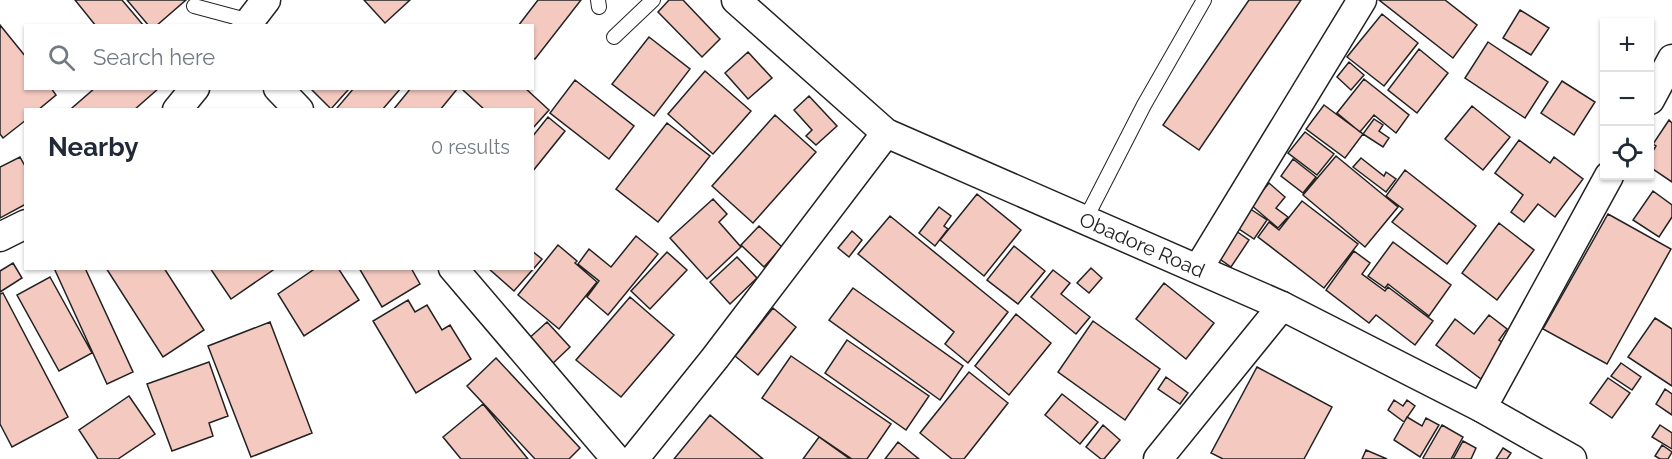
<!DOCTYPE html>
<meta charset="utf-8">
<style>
body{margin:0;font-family:Raleway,sans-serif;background:#f2f2f3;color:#1f2937}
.controls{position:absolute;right:18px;top:18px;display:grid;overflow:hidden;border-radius:0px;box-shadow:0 2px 4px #0004}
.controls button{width:54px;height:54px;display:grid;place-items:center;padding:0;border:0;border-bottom:2px solid #e0e1e3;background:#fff;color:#1f2937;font:30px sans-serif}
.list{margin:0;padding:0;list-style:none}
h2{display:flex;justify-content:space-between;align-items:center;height:78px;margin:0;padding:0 24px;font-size:26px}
h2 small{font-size:20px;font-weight:400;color:#747a83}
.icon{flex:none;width:33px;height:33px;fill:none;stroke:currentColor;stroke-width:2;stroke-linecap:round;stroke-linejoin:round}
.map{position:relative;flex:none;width:1672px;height:459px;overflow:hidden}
.search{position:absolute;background:#fff;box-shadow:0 2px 4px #0004;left:24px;top:24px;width:510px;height:66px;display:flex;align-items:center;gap:15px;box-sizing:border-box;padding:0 21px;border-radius:0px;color:#747a83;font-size:22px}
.panel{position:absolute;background:#fff;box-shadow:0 2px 4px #0004;left:24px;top:108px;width:510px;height:162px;border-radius:0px}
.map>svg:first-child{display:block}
.building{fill:#f3c9c0;stroke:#222;stroke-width:1.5}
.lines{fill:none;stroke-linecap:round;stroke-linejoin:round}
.service-casing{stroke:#222;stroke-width:16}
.minor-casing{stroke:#222;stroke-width:31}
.service{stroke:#fff;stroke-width:14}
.minor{stroke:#fff;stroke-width:28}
.labels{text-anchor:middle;stroke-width:4.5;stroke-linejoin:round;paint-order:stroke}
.street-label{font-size:20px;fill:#222;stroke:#fff}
</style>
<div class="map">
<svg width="1672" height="459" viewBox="0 0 1672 459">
<rect width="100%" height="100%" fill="#fff"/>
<path class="building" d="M75,0H122L144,26H96Z
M127,0H186L156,26H149Z
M364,0H410L385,23Z
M538,0H581L535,59L532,57V26H518Z
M669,0H683L720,39L702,57L658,12Z
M1249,0H1301L1199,150L1163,125Z
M1379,0H1445L1477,25L1453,58Z
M1520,10L1549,28L1531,55L1503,38Z
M1382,14L1418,43L1384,86L1347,57Z
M0,25L26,57V88H51L56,95L38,110H26V120L3,138L0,134Z
M649,37L690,69L654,116L612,84Z
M1488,42L1548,82L1525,118L1465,78Z
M1419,49L1448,73L1417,113L1388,90Z
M748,52L772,78L748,99L725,73Z
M1349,62L1364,75L1351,90L1337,77Z
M705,71L751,111L713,154L668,114Z
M1364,79L1409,115L1396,133L1374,115L1360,132L1337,113Z
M575,80L634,126L609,159L550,113Z
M1562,81L1595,102L1574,135L1541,113Z
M95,88H159L134,110H73L72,108Z
M310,88H346L348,90L331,109Z
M354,88H401L382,110H338L337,108Z
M411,88H458L440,110H393Z
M464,88H525L549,110L532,129V110H485L463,90Z
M809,96L837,126L816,145L806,136L812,130L794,110Z
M1324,105L1363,134L1345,158L1306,129Z
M1472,106L1510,137L1483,170L1445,139Z
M775,115L816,152L753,223L712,186Z
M548,117L565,131L532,172V137Z
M1374,119L1383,125L1379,131L1389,138L1383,147L1363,134Z
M1669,120L1672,123V182L1650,167V156L1656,146L1653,144Z
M667,123L710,156L658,222L616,189Z
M1305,132L1334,154L1317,175L1288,153Z
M1519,140L1550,163L1554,157L1583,179L1555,217L1538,204L1524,222L1511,212L1523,195L1495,173Z
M1336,156L1398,207L1365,247L1303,195Z
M20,157L26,168V204L0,218V167Z
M1361,158L1384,176L1386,172L1396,179L1386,192L1353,167Z
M1293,159L1316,177L1303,193L1281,176Z
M1405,170L1476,226L1447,264L1392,222L1403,209L1386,196Z
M1269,183L1285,197L1276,208L1288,217L1278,228L1251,205Z
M1653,191L1672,205V217L1659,237L1633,220Z
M977,194L1021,230L984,276L940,240Z
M713,199L727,214L719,222L741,247L707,279L670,238Z
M1302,201L1358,244L1324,288L1258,237L1269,222L1279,230Z
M939,207L951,216L944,226L948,229L935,246L919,233Z
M1249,208L1267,220L1254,239L1236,227Z
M1608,214L1671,249L1607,364L1543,329Z
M890,216L1008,312L968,363L945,344L954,332L858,254Z
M1499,223L1534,250L1497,300L1462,273Z
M759,226L782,247L764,267L741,245Z
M852,231L862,240L849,257L838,248Z
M1236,231L1249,240L1231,267L1217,257Z
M636,236L658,254L608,315L587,297L599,281L578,264L589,249L611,267Z
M1393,242L1451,285L1429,316L1388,284L1385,288L1368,276Z
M558,245L577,261L575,263L597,282L559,329L518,295Z
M1014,246L1045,271L1018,304L987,280Z
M532,251L542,259L514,291L488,268H532Z
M1354,251L1370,263L1362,274L1385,291L1388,287L1433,321L1415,345L1376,315L1369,323L1326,290Z
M667,252L687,270L650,309L631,291Z
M737,257L757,278L730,304L710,282Z
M13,263L22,278L0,292V271Z
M54,268H85L133,372L107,384Z
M106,268H164L204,330L163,357Z
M210,268H276L231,299Z
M316,268H338L359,300L304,336L278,294Z
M359,268H411L420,284L382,307Z
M1091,268L1102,278L1089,293L1077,283Z
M1053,270L1070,283L1061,294L1090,317L1076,334L1031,297Z
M50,277L92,353L59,371L17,295Z
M1164,283L1214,323L1186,359L1136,319Z
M853,288L963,366L940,400L829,320Z
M3,293L68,417L12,447L0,424V294Z
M630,297L674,335L621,397L576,360Z
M408,300L415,312L427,305L442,330L450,325L471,359L416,393L373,321Z
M773,308L796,327L758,375L735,356Z
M1016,314L1051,343L1009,395L975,366Z
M1489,315L1507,329L1499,340L1506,345L1481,379L1436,345L1455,319L1474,334Z
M1655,318L1672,329V386L1628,357Z
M1093,321L1160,369L1125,420L1058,372Z
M270,322L312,433L251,457L208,346Z
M547,322L570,347L549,367L526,341Z
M847,340L929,396L906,430L825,373Z
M791,356L891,424L867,459H852L762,398Z
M496,358L580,448L569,459H535L467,386Z
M209,362L228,416L209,423L213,436L172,451L147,384Z
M1621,363L1641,377L1632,390L1611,376Z
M1257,367L1332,407L1304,459H1223L1211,453Z
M969,372L1008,403L964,459H952L920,433Z
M1166,377L1188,393L1180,404L1158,389Z
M1608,378L1630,393L1612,418L1590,403Z
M1665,389L1672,394V415L1656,404Z
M1062,394L1098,422L1080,444L1045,415Z
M129,396L155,434L118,459H98L79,430Z
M1394,400L1403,406L1407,400L1415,406L1404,422L1388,410Z
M483,404L528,459H461L443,437Z
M710,415L763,459H674Z
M1407,417L1422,426L1426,418L1439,425L1420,457L1394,440Z
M1103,425L1120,440L1104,459H1101L1086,447Z
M1442,425L1463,437L1451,459H1424L1423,458Z
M1660,425L1672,433V449L1652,437Z
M819,437L850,459H803Z
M1463,441L1476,448L1471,459H1453Z
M898,442L919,459H885Z
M1662,445L1672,452L1668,459H1660L1655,456Z
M1503,448L1511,453L1507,459H1496Z
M1366,450L1387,459H1362Z"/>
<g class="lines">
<g class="service-casing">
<path id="service" d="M598,0L599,7
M194,6L250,21
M614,37L653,0
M1085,220L1144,105L1204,0"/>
</g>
<g class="minor-casing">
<g id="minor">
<path id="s1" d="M736,0L886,133L1282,306L1482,408L1572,459"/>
<path d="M246,26L266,0"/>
<path d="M278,88L299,110"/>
<path d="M1650,100L1672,59"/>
<path d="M177,110L195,88"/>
<path d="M0,237L26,224"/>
<path d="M453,268L616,459"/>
<path d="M1198,269L1362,0"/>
<path d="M1482,408L1609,176"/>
<path d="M634,459L715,358L886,133"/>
<path d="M1158,459L1282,306"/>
</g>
</g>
<use href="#service" class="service"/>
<use href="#minor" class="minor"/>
</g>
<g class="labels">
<g class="street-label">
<text dy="7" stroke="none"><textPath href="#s1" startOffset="480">Obadore Road</textPath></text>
</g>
</g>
</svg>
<div class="controls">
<button>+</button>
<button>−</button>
<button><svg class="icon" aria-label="locate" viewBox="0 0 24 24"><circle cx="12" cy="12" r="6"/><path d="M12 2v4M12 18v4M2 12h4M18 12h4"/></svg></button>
</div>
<div class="search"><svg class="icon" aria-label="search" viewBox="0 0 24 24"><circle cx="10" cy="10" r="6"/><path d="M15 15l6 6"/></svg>Search here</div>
<section class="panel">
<h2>Nearby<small>0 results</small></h2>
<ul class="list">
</ul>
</section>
</div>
